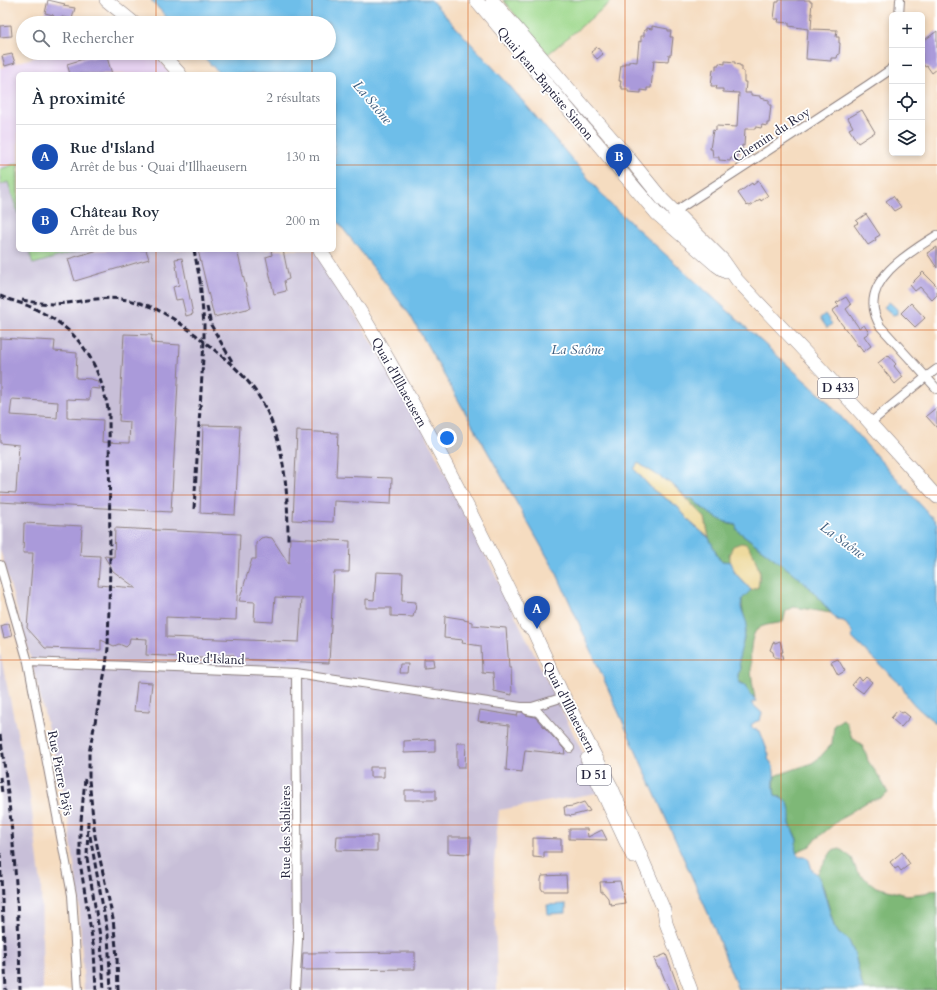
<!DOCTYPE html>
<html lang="fr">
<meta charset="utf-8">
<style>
body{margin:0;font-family:Cardo,serif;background:#f2f2f3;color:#1f2937}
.controls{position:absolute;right:12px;top:12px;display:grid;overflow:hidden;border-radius:6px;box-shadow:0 2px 6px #0003}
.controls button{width:36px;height:36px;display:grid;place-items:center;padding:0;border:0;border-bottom:1px solid #e0e1e3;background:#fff;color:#1f2937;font:20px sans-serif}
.you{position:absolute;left:447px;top:438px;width:14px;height:14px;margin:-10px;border:3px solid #fff;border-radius:50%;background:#1a73e8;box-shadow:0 0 0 6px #1a73e833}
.badge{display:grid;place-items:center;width:26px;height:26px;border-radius:50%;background:#7c3aed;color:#fff;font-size:13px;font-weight:700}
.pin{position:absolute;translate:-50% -33px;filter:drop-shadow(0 1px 2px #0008)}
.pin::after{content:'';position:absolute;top:21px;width:14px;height:12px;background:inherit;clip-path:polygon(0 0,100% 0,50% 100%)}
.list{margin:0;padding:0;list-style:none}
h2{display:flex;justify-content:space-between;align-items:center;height:52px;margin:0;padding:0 16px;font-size:17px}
h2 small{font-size:13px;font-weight:400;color:#747a83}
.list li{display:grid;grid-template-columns:26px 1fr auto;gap:12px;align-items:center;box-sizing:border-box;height:64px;padding:0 16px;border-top:1px solid #e0e1e3}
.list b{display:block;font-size:15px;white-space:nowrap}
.list p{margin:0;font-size:13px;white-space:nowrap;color:#747a83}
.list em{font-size:13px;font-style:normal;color:#747a83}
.icon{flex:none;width:22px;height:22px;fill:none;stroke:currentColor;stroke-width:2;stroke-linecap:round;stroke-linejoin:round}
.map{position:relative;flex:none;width:937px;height:990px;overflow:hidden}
.search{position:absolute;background:#fff;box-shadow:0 2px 6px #0003;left:16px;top:16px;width:320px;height:44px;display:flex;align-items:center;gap:10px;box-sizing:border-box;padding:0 14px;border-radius:22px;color:#747a83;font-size:15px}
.panel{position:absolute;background:#fff;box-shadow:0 2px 6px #0003;left:16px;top:72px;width:320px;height:180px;border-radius:6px}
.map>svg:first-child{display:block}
.built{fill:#e6d2f0}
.industrial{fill:#c8bfd8}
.green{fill:#9dd88b;stroke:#607d63}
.forest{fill:#7eb877;stroke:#506d59}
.sand{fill:#eeda9e;stroke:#887e6c}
.water{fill:#6ebee9;stroke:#487092}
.building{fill:#aa9ada;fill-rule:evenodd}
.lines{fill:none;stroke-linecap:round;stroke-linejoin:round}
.street-casing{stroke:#8c7f7e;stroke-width:10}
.primary-casing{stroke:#8c7f7e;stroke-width:14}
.street{stroke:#fff;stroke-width:8}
.primary{stroke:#fff;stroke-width:13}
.rail{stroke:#22223b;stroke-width:3;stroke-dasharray:6 3;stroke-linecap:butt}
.grid{fill:none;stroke:#d45411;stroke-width:1;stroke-opacity:0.55}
.labels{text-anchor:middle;stroke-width:3.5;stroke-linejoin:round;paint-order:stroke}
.shield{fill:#fff;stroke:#646476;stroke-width:1}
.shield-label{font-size:12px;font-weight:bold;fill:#22223b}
.street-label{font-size:13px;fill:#22223b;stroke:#fff}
.water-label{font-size:14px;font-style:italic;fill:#406081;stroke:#fff}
</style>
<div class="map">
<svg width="937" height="990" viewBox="0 0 937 990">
<rect width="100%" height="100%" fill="#fff"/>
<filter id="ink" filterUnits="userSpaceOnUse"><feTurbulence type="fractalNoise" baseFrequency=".025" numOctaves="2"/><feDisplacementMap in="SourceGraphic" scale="8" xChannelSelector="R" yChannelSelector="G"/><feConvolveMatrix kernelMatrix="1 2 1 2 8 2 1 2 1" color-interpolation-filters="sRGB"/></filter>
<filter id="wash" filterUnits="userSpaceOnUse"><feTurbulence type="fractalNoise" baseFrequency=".012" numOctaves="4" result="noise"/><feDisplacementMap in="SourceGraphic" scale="16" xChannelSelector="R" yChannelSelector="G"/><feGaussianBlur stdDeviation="0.9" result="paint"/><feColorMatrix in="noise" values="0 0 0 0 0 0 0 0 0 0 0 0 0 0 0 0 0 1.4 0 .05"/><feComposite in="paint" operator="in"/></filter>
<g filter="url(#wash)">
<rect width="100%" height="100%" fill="#f5dcc0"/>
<path class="built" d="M49,53H153L171,74H18V163L0,169V68Z"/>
<path class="industrial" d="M8,182L18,214V250H29L33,264L81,250H316L417,416L602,792L499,810L494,863L497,990H84L79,901L65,797L29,652L0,550V185Z
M0,653L29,788L41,885L43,990H0Z"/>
<path class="green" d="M503,0H613L548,54Z
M18,163V214L8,182L0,185V169Z
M29,250H81L33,264Z"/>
<path class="forest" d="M687,498H691L700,507L729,524L736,525L737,530L793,573L811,589L831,613L794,607L786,611L783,622C776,624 765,624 759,628C745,636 752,684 755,698L747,691L745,685C742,683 739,682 738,679C737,675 739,673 740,670C740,666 739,661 739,657C740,649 744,641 745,633C747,621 741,611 742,599L751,590L758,587L760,572L753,553H729L731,562L722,561L719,559L709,538L705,518Z
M843,719L846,722L852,738L861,744L866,753L868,761L880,778L888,793L881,798L867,802L844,816L816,839L810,846L796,852L795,847L797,839L790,824L781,797L775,795L774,791L775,776L812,763L819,758L832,744L834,725Z
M840,849L852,858L857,872L876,887L907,895L925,893L937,889V990H864L862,985L855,955L849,941L839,934L834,926L824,889L817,874L832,851Z"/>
<path class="sand" d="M638,462L673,485L705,518L709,538L690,522L677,506L653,490L634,469Z
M741,543L746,544L753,553L760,573L758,587L751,590C739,577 723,564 733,546Z"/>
<path class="water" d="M151,0H431L509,85L610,204L825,399L937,523V724C923,713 908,702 902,686L852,638L853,633L844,621L837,620L811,589L793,573L737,530L736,525C720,522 703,510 693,499L687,498L673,485L638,463L634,469L653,490L677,506L690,522L709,538L719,559L722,561L731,562L735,573L751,590L742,599L741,607L747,624L739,658L740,671L738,674V679L740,683L745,685C747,692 753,695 756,701L751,703L762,713L760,720L755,722L751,725L753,729L760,731L769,755L768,759C779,770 771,782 775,795L788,802L790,811V824L797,840C795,846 794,850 799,856H805L809,860L812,870L817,874L821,882L834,926L839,934L844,936L849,941L855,955L862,985L864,990H738L711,920L557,574L410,315L334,217V74H220L200,53H329V23H172Z
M889,302L897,309V314L893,315L884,307Z
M825,314L832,324L827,328L820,318Z
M566,904V913L548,914L547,905Z"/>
<g id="blocks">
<path class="building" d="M48,0L65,4L63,6L75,8L72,19L62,17L59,20H56L53,15L45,13Z
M779,0H810V2H812L811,13H812L811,29L837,30L836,37H839V43H840L839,55L838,54L837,58H831V61L806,59L808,29L789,26V23L778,22L779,19H774L776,2H779Z
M11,25L12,36L0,37V26Z
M652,26L668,29V31H671L670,37H673L671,55H669L668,61L654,60L651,88H647V91L641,90V93L628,92V89H622V87H620L621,81H619L621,65H624V63H629V61L637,62L639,41L641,42V36H644V30H647V28L652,29Z
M937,31V69L932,73L927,66L925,67L922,62V42Z
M597,47L603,54L597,59L591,52Z
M12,54L15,63L5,66L2,56Z
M106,54L112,74H70L67,64L90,57L91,58Z
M725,61L735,62V64L740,65V66H742V71L744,72V82H746L745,93H751V95L760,96V98L769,100V105H771L769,123H767V126L762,125L761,128L756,127L755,129H745L744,146L742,145V150L739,149V155H737V158H731L730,161L719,160V157H713L712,149H710L713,130L716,131V126L737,127L739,93L723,92V89H716L717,86H711L713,69L716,70V65H719V63L725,64Z
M862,110L875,132L858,143L849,129L853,127L848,118Z
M758,181L768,196L761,201L760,199L750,206L748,205L747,206L738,193L752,183L753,185Z
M893,196L901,207L894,211L886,201Z
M866,214L880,235L875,238L876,240L868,245L854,225L858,223L856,221Z
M937,247V268L927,253Z
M98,250H146L149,259L75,281L68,259Z
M198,250H237L251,308L214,317Z
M271,250H283L289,279L284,281L286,291L274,294L266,257L272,255Z
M182,258L193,314L186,316L182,299L176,300L173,287L179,285L175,259Z
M923,272L937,286V295L932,300L920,287L915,291L910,285Z
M846,297L851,305L846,309L859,328L864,325L869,333L864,336L871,346L863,352L859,345L858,346L832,311L839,306L836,303Z
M911,303L925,318L915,327L901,313Z
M124,334L152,335L151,343L180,345L171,512L0,502V492L16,493L19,445L0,443V338L55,341L54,351L77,353L76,378L91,379L97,381L100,389L90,388L89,400L67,399V418L103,420L102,442L129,443L130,422L119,421ZM12,399L58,402L57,418L10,415Z
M888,355L896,364L894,366L903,377L895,384L878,363Z
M937,407V428L926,416Z
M203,425L240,426L235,515L200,513Z
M297,431L338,433L336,476L392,478L391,504L334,501L333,522L293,520Z
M24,523L82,526L80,555L100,556L98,585L136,588L113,571L104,556L114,557L115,528L240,534L236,620L166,617V637L299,642L302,598L275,597L273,622L254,621L255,602L239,601L252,559H256V543L261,538L265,537L272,538L289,564L290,538L350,541L349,572H334L329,663L234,659V655H218V659L146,655L147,639L130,638L129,644L126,647L119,644L114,646L101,640V650L45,648L27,628L33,553H23Z
M376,572L403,573L402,601L416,602L415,613H414L413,617L391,616V608H366V599L374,600Z
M445,616L464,619V620L472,622V625L506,628L509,668H511L512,695L494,691L493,673L482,672L481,646L462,643L463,640L444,638Z
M9,623L12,636L4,638L1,626Z
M780,641L783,652H781L783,659L774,657L773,652L770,650L773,642L775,643Z
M424,659H433L434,667L424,668Z
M838,659L845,671L838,675L831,662Z
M400,664H408L407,673H399Z
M859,677L862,681L866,677L872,682L863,693L852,685Z
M137,682L152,683L149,712L134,711Z
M480,710L517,716L518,712H522L526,715L535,717L564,749L565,754L525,750L522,772L506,770L509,725L478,721Z
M898,710L902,713L904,712L910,717L901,727L891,718Z
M435,739V752L404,753V741Z
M457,743H466L465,767H457Z
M370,767H384V777H370Z
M405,790H436V800H405Z
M584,802L590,811L570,816V815H565L564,807L573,806Z
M569,829H587L588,837L602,830L607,840L569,839Z
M337,836H377V851L336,850Z
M448,837H471L470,854L448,853Z
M533,838L561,839V852H544V858L533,857Z
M902,852L910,864L901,871L898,867L895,869L890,862Z
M566,875L567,891H543L541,888V880L542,876Z
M620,881L625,903L611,905V903L609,904L608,898L603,892H601L600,882Z
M415,952V969L302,970L303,953Z
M666,954L677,984L679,990H669L660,968H658L654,959Z"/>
</g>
</g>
<g filter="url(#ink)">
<use href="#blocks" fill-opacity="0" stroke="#8c7f7e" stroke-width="1"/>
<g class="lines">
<g class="street-casing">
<path id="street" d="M899,15L900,0
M673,215L682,207L868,85L890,70L892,67
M937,235C912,251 864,278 875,314C876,318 878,322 880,326L937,389
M870,423L926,377L937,369
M0,565L28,662L72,895L78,990
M28,662L296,673L521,707H532L564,697
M527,710L538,712L570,748
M295,990L298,940L296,673"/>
</g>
<g class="primary-casing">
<path id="primary" d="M106,0L134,23
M476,0L657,214L716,265L726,272
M492,0L628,157L662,199L723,260L737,280L822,370L937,497
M161,53L180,74
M320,250C333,270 347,290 360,311C421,413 475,518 526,625L533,630L561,691L612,788L664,910L666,923L691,990
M587,759L633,857"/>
</g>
<use href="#street" class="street"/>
<use href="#primary" class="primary"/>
<path class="rail" d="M194,250L201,286
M0,296C12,301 26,304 37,310C83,332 100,366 109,414L110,565L108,648L106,666L89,753V780L95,836L113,919L117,957L118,990
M22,300C32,302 44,304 55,304C77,303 98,296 121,299C152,303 172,317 196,335C214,350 235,365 250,384C285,428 288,488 288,542
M207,307L211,325L233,363
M194,509L204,341V324L200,281
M0,735C13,819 19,905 20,990
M0,777L2,793
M85,779L80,831V862L94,950L96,990
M88,821L87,858L101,942L104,990
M90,836L108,935L111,990
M0,853L6,990"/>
</g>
</g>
<path class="grid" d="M156,0V23M312,0V23M468,0V990M625,0V990M781,0V990M156,53V74M312,53V74M0,165H18M334,165H937M156,250V990M312,250V990M0,330H937M0,495H937M0,660H937M0,825H937"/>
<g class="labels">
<g class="shield">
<rect x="818" y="378" width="40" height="20" rx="3"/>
<rect x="577" y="765" width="34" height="20" rx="3"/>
</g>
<g class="shield-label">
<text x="838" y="392">D 433</text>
<text x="594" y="779">D 51</text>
</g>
<g class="street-label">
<text transform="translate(546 83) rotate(50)" y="5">Quai Jean-Baptiste Simon</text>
<text transform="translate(771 134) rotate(-33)" y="5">Chemin du Roy</text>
<text transform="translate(400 382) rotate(61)" y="5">Quai d'Illhaeusern</text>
<text transform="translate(211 658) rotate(2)" y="5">Rue d'Island</text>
<text transform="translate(570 707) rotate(63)" y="5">Quai d'Illhaeusern</text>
<text transform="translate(61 773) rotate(79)" y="5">Rue Pierre Paÿs</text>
<text transform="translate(285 832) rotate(-90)" y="5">Rue des Sablières</text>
</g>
<g class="water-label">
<text transform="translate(373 102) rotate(50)" y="5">La Saône</text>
<text x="577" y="354">La Saône</text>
<text transform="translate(843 540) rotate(36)" y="5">La Saône</text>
</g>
</g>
</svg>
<div class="controls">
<button>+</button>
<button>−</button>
<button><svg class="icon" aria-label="locate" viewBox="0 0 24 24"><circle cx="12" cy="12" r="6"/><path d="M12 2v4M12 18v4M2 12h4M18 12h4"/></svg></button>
<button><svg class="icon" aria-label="layers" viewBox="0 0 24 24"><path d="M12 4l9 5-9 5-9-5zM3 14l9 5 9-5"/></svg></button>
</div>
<div class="you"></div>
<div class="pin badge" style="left:537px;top:629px;background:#1a4fb4">A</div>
<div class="pin badge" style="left:619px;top:177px;background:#1a4fb4">B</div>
<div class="search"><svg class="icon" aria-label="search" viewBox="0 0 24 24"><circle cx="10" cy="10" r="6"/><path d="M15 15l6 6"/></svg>Rechercher</div>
<section class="panel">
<h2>À proximité<small>2 résultats</small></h2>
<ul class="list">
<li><span class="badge" style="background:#1a4fb4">A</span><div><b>Rue d'Island</b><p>Arrêt de bus · Quai d'Illhaeusern</p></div><em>130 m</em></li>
<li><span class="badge" style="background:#1a4fb4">B</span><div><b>Château Roy</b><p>Arrêt de bus</p></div><em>200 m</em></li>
</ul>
</section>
</div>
